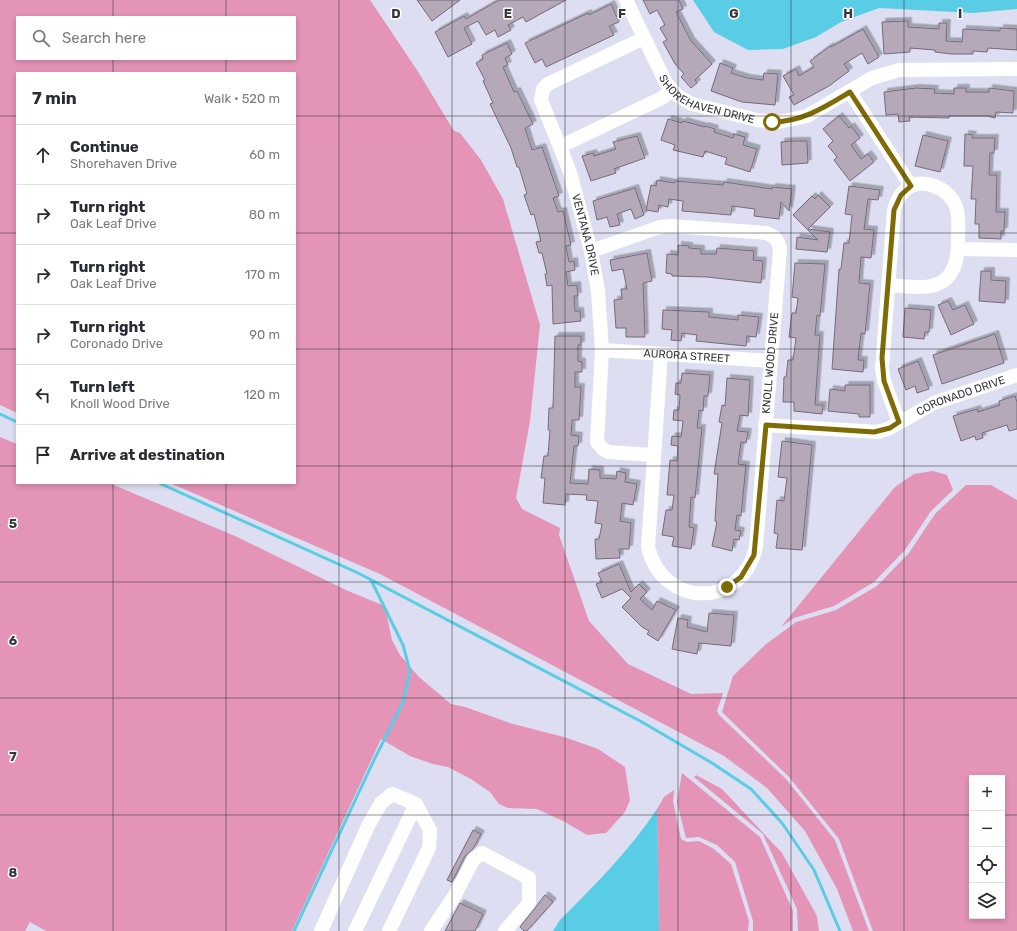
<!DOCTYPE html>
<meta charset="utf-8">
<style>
body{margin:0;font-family:Rubik,sans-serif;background:#f7f7f7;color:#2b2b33}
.controls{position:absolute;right:12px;bottom:12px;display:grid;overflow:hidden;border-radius:0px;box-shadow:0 2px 6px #0003}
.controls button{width:36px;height:36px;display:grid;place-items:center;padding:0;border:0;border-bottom:1px solid #e1e1e2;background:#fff;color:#2b2b33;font:20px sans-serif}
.stop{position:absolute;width:12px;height:12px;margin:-9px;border:3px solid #7f6b05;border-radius:50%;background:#fff}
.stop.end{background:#7f6b05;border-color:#fff;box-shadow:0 1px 4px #0008}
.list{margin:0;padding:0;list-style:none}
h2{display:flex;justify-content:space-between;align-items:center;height:52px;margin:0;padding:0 16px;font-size:17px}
h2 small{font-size:13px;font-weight:400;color:#7c7c81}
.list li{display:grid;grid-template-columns:26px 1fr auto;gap:12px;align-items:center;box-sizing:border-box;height:60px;padding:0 16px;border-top:1px solid #e1e1e2}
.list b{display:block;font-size:15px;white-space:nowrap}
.list p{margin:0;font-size:13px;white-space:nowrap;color:#7c7c81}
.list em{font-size:13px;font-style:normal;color:#7c7c81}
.icon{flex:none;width:22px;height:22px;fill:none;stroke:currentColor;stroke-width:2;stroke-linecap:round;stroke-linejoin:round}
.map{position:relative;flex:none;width:1017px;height:931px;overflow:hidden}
.search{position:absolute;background:#fff;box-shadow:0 2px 6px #0003;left:16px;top:16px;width:280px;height:44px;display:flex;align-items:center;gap:10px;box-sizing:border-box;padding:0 14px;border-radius:0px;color:#7c7c81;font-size:15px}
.panel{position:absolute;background:#fff;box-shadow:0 2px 6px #0003;left:16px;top:72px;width:280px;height:412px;border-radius:0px}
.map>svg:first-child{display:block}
.green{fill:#e394b7;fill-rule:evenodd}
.water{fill:#59cde5}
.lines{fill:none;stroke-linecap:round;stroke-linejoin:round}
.stream{stroke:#59cde5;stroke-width:3}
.building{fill:#b5a9b9;stroke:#766b7a;filter:url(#shadow)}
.minor{stroke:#fff;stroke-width:14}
.route{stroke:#7f6b05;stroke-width:5}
.grid{fill:none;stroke:#36363d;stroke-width:1;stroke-opacity:0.55}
.labels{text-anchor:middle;stroke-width:3;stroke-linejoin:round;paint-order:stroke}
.street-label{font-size:11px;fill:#36363d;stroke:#fff}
.grid-label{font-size:13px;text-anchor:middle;font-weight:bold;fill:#36363d;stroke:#fff;stroke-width:3;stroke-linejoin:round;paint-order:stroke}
</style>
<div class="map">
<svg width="1017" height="931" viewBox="0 0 1017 931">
<defs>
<filter id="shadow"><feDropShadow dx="3.5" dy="-3.5" stdDeviation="0" flood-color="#0004"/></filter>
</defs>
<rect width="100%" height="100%" fill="#dddef1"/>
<path class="green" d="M0,0H370L417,70L454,131L460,133L481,160L503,199L540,325L530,421L516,498L522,509L560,528L559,535L589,621L628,664L691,694L723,693L717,711L719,715L786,779L835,840L869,931H853L837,889L805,831L767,788L724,756L380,574L170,483H295V73H17V413L0,405ZM17,17H295V59H17Z
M0,437L17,444V483H109L235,536L348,591L385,606L392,640L400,655L419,677L451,704L465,707L513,724L564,737L598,749L625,767L630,800L625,812L606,833L587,835L563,821L537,809L508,808L499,804L490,792L471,779L448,767L433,764L410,756L381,739L292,931H46L30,922L25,931H0Z
M933,471L947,475L953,490L931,511L905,550L874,582L834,606L794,618L781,627L895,487L914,474Z
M966,485H991L1017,500V931H873L839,839L789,777L722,712L733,676L765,645L796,622L836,610L877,586L909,553L935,514ZM972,778H1002V916H972Z
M682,773L760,837L793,911V931H753V921L735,862L717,845L699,837L686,838L677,802Z
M696,775L722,789L782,853L817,916L819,931H798L797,909L763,834L694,777Z
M674,790L673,801L681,839L687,842L699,841L714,849L731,864L749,921L748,931H659L657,809L664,797Z"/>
<path class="water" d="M693,0H1017V9L974,13L879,8L841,22L816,37L783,49L748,50L714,32Z
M657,809L659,931H553L560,920C595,885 629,851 657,809Z"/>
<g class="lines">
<path class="stream" d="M0,414L17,422
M159,483L358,573L642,722L712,763L751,789L782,823L814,870L840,931
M294,931L374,760L403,702L410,671L403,645L371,580"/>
</g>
<path class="building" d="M417,0H460L432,21Z
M499,0H566L526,22L523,17L508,25L511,30L498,37L495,30L486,35L478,21L464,28L472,44L448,57L435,32L464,16L466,19Z
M643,0H679L683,9L676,12L691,41L712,64L695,80L697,83L691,88L681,77L684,74L675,64L663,42L667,40L660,28L665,25L657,10L650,14Z
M611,4L619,22L609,26L614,35L546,67L542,59L535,63L525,43L588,13L589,15Z
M908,21V27L939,29V23H947L946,41L962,42L963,29L1000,31V28L1017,29V50L988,48L987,52L973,51V54H951L935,52V50L910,48V52L884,54L882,22Z
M863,29L879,57L868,64L862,53L844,64L849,71L829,86L794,105L789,97L794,95L783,76L796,69L799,76L814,67L810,61L830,46L831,47Z
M507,43L512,54L505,58L508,65L503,67L514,92L517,91L533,124L525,128L532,150L542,147L559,196L553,198L558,212L563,211L571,245L566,246L569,262L574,261L575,270L566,272L568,286L577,285L578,296H574L575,311H580L581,321L553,324L552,285L547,286L545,274H547L542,253H539L536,242L541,241L534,214L531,215L524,195L527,194L519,167H517L511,148L490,104L493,103L483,81L485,80L476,63L483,59L482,55Z
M720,63L733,68L731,73L747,78L763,80L764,73L778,74L775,105L742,102L711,91Z
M916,88L935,89L934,93L954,94V88H966V92H989V88L1014,91L1013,113L996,112L995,118L987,116H949V118L909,117L910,121L899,122L898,114L886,115L884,92Z
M839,116L849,128L851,126L860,138L851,145L861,159L868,154L874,162L850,181L834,160L837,157L828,146L833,141L823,129Z
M668,119L682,123L683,121L705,127V126L715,129L714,132L733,138L734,134L745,137L743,145L757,149L750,172L725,164L727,158L705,151L703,157L673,150L675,145L661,140Z
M965,134L973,135L972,138H995L994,153H990L989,175H997L996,212H1005L1004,231H1001V239L979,238V224H975L976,199H971L973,166H964Z
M923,135L948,141L940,172L915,166Z
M637,136L645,158L614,169L616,173L591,181L582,156L593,153L594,156L616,149L613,142Z
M792,141H807L808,163L782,165L781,142Z
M657,180L674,183L675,181L723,185L724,182L772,189V187L792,189L789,211L781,202L779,219L754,216L755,209L732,206L731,215L706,213L682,211L683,201L669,199L668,207L659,205L658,212L646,210L651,185L656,186Z
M849,186L880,190L878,200L868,199L864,229L874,230L871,258L861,257L859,283L870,284L865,334L861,333L858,360H864L863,372L832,369L839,269H841L844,243H849L852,215L845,214Z
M635,188L644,215L635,219L631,209L617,214L620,225L610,227L607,217L597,220L593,201Z
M818,195L830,207L808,229L830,232L827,252L796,249L797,237L818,240L793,215L812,196L815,199Z
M678,245L689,246V248L701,249V254H716L717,248L754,251L753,260L763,261L761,283L707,277L672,276V274L666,273L667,254L678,255Z
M647,253L652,281L643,283L645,337H626V328H616L614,300L622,299L621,289H627L623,269L612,271L610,260Z
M795,263L825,264L820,316L817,315L815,335H820L815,405H823L822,414L794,411V402H783L784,377H786L788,360H793L796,338L789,337L792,313H796L798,298L792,297Z
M981,271H991V280L1006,281L1005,303L979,301Z
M948,301L953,310L965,305L974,324L951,335L938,305Z
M905,308L931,310L929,332H925L924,339L903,337Z
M663,310L709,312V317L738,320V315L759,317L756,337L747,336L746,346L696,341L697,335L682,333L681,341L671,340L672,330L662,329Z
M995,334L1004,363L942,384L933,355Z
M555,336H581V345H578V361L582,362V372H575V387H581L579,420H572L571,435L579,436L578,446H574L570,483L588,484L589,469L600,470V478L616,479L617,471L626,473L625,482L637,484L633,505L622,503L620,521L631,523L629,549H619L620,558L596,559L595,539H599L602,524L595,523L598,501L586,500L587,495L566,494L565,505L543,503L545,478H541L544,456H548L550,430H548L549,408H553Z
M918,361L929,389L917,393L915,386L906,390L898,369Z
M682,373L710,375L708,396H704L703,411L699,410L697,428H702L695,498L691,497L689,527L694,528L691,549L672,546L674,537L662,535L666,510H672L674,495H667L670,460L677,461L678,446L671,445L672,436L681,437L683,421L673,420L674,410H679L680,395L675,394L676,383H681Z
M727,378L750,380L748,416L740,415L737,431L748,432L746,443L741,442L738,464L746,465L741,516L737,515L735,530L741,531L739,540L734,539L732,551L712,546L717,522L715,521L718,474H714L722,423L719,422L722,405L725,406Z
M845,385H870V417H859V414L828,411L830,389L845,391Z
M1015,396L1017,402V429L1009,431L1007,425L982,433L983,438L976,440L975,436L961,441L953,416L977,409L978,412L1000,405L999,401Z
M782,441L812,445L802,550L776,548L778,534L774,533L777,500L784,501L787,478L778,477Z
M619,564L631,592L639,584L647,592L640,599L652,610L657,601L676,610L658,641L647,634L649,631L642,627L622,607L631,598L622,589L602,598L596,584L602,582L598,573Z
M709,613L734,615L731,646L699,643L697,654L672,649L678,618L688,620L687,627L707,632Z
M473,830L481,834L473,849L465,856L452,882L447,880Z
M545,895L553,902L527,931H524L520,927Z
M460,903L483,914L475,931H445Z"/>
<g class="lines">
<g class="minor">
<path id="s1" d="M626,0L666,83L678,96L692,104L757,120L779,122L807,116L872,78L899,70L1017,69"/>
<path id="s2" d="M644,38L548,84L543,89L541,100L570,172L591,251L598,291L602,350L597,442L603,449L608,452L652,455"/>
<path d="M850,92L911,186"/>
<path d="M561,146L662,98L672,90"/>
<path d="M958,249L1017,250"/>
<path d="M591,251L660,227L671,226L766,233C775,236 778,240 780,249L756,547C742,609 663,609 648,547L661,354"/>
<path d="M889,285C929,289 958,292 958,241C958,228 960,213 954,202C946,188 925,179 911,186C902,190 896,201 894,210L882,368L884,381L899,422"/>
<path id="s3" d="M602,350L771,361"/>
<path id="s4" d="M765,425L878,432L890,428L934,403L1017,375"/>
<path d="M321,931L368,826L381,803L392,794L416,804L430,830L429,848L389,931"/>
<path d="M355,931L416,804"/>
<path d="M431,931L455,895L473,860L482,853L529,878V903L505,931"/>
</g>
</g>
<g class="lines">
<path class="route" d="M727,587L741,577L754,555L766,425L874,432L890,428L899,422L884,381L882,358L894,210L901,195L911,186L850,92C825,107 802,122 772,122"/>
</g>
<path class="grid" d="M113,0V17M226,0V17M339,0V931M452,0V931M565,0V931M678,0V931M791,0V931M904,0V931M113,59V73M226,59V73M0,116H17M295,116H1017M0,233H17M295,233H1017M0,349H17M295,349H1017M0,466H17M295,466H1017M113,483V931M226,483V931M0,582H1017M0,698H1017M0,815H972M1002,815H1017"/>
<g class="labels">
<g class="street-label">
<text dy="4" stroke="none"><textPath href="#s1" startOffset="137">SHOREHAVEN DRIVE</textPath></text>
<text dy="4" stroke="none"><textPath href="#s2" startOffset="267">VENTANA DRIVE</textPath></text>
<text dy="4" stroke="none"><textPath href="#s3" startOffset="85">AURORA STREET</textPath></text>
<text transform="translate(770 363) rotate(-85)" y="4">KNOLL WOOD DRIVE</text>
<text dy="4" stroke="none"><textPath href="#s4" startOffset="204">CORONADO DRIVE</textPath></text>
</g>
</g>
<g class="grid-label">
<text x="396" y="18">D</text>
<text x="508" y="18">E</text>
<text x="622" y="18">F</text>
<text x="734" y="18">G</text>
<text x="848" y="18">H</text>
<text x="960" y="18">I</text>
<text x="13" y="528">5</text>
<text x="13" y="645">6</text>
<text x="13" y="761">7</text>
<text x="13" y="877">8</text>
</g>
</svg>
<div class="controls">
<button>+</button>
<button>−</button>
<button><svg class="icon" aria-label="locate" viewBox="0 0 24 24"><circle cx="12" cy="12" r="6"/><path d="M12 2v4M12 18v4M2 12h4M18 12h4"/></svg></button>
<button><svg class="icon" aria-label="layers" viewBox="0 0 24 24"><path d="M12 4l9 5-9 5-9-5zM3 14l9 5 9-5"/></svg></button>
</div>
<div class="stop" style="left:772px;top:122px"></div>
<div class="stop end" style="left:727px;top:587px"></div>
<div class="search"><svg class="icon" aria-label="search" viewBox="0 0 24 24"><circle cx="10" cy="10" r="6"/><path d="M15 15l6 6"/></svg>Search here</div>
<section class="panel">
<h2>7 min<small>Walk · 520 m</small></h2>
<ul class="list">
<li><svg class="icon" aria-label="ahead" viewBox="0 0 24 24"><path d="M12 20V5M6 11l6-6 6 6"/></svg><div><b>Continue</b><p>Shorehaven Drive</p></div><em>60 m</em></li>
<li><svg class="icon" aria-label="right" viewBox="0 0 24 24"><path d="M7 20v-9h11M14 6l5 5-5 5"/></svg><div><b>Turn right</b><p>Oak Leaf Drive</p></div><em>80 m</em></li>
<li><svg class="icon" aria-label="right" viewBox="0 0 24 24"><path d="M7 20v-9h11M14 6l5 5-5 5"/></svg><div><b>Turn right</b><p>Oak Leaf Drive</p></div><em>170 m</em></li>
<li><svg class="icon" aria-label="right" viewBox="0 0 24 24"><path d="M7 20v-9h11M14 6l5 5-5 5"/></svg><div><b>Turn right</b><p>Coronado Drive</p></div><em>90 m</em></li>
<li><svg class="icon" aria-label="left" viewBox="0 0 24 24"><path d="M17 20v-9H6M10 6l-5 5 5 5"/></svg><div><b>Turn left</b><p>Knoll Wood Drive</p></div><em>120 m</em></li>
<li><svg class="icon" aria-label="arrive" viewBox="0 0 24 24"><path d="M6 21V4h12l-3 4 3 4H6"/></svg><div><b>Arrive at destination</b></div></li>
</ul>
</section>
</div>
